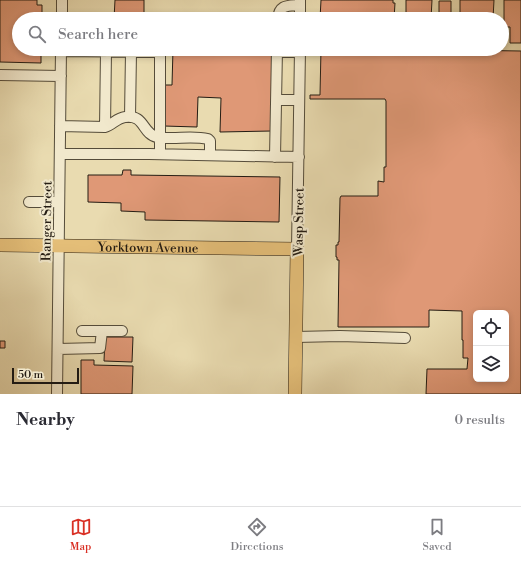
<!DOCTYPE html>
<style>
body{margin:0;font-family:"Libre Bodoni",serif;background:#f2f2f3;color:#2b2b33}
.controls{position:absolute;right:12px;bottom:12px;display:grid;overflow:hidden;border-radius:6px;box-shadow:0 2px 6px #0003}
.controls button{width:36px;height:36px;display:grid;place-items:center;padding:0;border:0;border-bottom:1px solid #e1e1e2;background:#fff;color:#2b2b33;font:20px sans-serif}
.scale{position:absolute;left:12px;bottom:10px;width:67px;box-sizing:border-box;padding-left:4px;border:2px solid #241c13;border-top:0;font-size:11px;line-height:14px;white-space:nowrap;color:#241c13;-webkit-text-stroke:3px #f1e8cc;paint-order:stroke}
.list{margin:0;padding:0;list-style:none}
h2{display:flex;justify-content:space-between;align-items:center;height:52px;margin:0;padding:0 16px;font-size:17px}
h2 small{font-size:13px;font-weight:400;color:#7c7c81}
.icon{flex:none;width:22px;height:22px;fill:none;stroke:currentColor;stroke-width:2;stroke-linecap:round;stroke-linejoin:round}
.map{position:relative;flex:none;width:521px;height:394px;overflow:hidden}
.search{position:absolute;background:#fff;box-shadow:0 2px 6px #0003;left:12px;right:12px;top:12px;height:44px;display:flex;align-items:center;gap:10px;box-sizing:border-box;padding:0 14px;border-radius:22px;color:#7c7c81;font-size:15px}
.sheet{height:112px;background:#fff}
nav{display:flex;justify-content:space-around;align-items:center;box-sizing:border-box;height:56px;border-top:1px solid #e1e1e2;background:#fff;font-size:11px;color:#7c7c81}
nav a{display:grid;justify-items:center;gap:2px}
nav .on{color:#d93025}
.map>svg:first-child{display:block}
.building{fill:#df9876;stroke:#241c13;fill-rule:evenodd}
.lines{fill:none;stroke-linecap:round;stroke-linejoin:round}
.minor-casing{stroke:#554c3a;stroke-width:12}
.major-casing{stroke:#241c13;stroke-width:14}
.minor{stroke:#f1e8cc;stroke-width:10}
.major{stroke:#e4be78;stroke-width:13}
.labels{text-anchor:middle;stroke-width:4;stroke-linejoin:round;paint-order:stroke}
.street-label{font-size:13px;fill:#241c13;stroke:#f1e8cc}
</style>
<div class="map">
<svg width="521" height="394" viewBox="0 0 521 394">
<rect width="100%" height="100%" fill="#e9dbb0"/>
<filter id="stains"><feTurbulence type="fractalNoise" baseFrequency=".005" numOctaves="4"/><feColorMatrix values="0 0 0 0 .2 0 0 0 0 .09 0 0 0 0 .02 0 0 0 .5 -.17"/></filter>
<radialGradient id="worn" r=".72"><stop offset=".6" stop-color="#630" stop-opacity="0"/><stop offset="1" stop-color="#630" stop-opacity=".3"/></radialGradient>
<path class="building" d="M0,0H37V5H42V14H37V19H19V49H41V63L0,62Z
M115,0H144V19H114Z
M321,0H393V3H395L394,19H320Z
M406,0H432L431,19H406Z
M460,0H494L493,19H460Z
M504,0H521V43H510V27H504Z
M439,1H451V19H439Z
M173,49H273L272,131L220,132L221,98L198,97L197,127L164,126V85H172Z
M321,49H384V54H390V49L521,51V394H426L427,369H467L468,358H463V340H462V311L429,310V327H338L339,260H337V257H336V245H338V242H339L340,198L341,196H378V181L384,182V167H386V101L385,99H310V95H320ZM476,313H506V379H476Z
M123,170H131V175L280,177L279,222L145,220V212L121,211V203L88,202V175H122Z
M105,337H133L132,362L104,361Z
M0,341H5V348H0Z
M81,360H94V365L133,366L132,394H81Z"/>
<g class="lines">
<g class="minor-casing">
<path id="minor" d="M62,19V0
M278,19C279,4 288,6 300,5
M300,19V0
M61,51L157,52L160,54V154
M277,52H300
M0,75L61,76
M276,100H299
M130,117L131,52
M60,126L105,127C112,125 117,118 125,117C145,114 142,134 157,137C174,140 191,135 208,139L210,141V155
M105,127L106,51
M60,154H149L299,157
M275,157L277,49
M29,202H59
M297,249L300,49
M82,331H122
M296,337L340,336L405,338
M58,349L100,348L102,331
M57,394L61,49"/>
</g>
<g class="major-casing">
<g id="major">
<path id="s1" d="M0,245L297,249L295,394"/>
</g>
</g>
<use href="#minor" class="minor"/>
<use href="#major" class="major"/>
</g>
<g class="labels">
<g class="street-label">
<text transform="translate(46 221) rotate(-89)" y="5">Ranger Street</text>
<text transform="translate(298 222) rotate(-89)" y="5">Wasp Street</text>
<text dy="5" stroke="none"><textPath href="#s1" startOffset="148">Yorktown Avenue</textPath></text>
</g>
</g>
<rect width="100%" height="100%" filter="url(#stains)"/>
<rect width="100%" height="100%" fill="url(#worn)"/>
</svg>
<div class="controls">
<button><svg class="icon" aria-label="locate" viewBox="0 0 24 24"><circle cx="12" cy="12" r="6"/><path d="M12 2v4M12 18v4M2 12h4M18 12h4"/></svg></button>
<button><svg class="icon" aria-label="layers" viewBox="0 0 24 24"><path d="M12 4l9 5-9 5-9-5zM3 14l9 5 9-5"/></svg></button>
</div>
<div class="scale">50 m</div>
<div class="search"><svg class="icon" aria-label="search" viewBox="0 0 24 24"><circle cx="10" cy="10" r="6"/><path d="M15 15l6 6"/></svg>Search here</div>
</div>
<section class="sheet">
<h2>Nearby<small>0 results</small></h2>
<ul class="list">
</ul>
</section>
<nav>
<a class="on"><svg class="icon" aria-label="map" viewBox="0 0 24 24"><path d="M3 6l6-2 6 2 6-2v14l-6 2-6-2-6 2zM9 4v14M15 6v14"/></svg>Map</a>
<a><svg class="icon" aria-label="directions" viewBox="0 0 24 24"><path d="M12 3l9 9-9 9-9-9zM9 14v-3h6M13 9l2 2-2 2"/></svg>Directions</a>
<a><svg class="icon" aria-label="saved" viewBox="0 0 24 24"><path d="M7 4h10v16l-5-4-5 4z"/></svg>Saved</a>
</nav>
